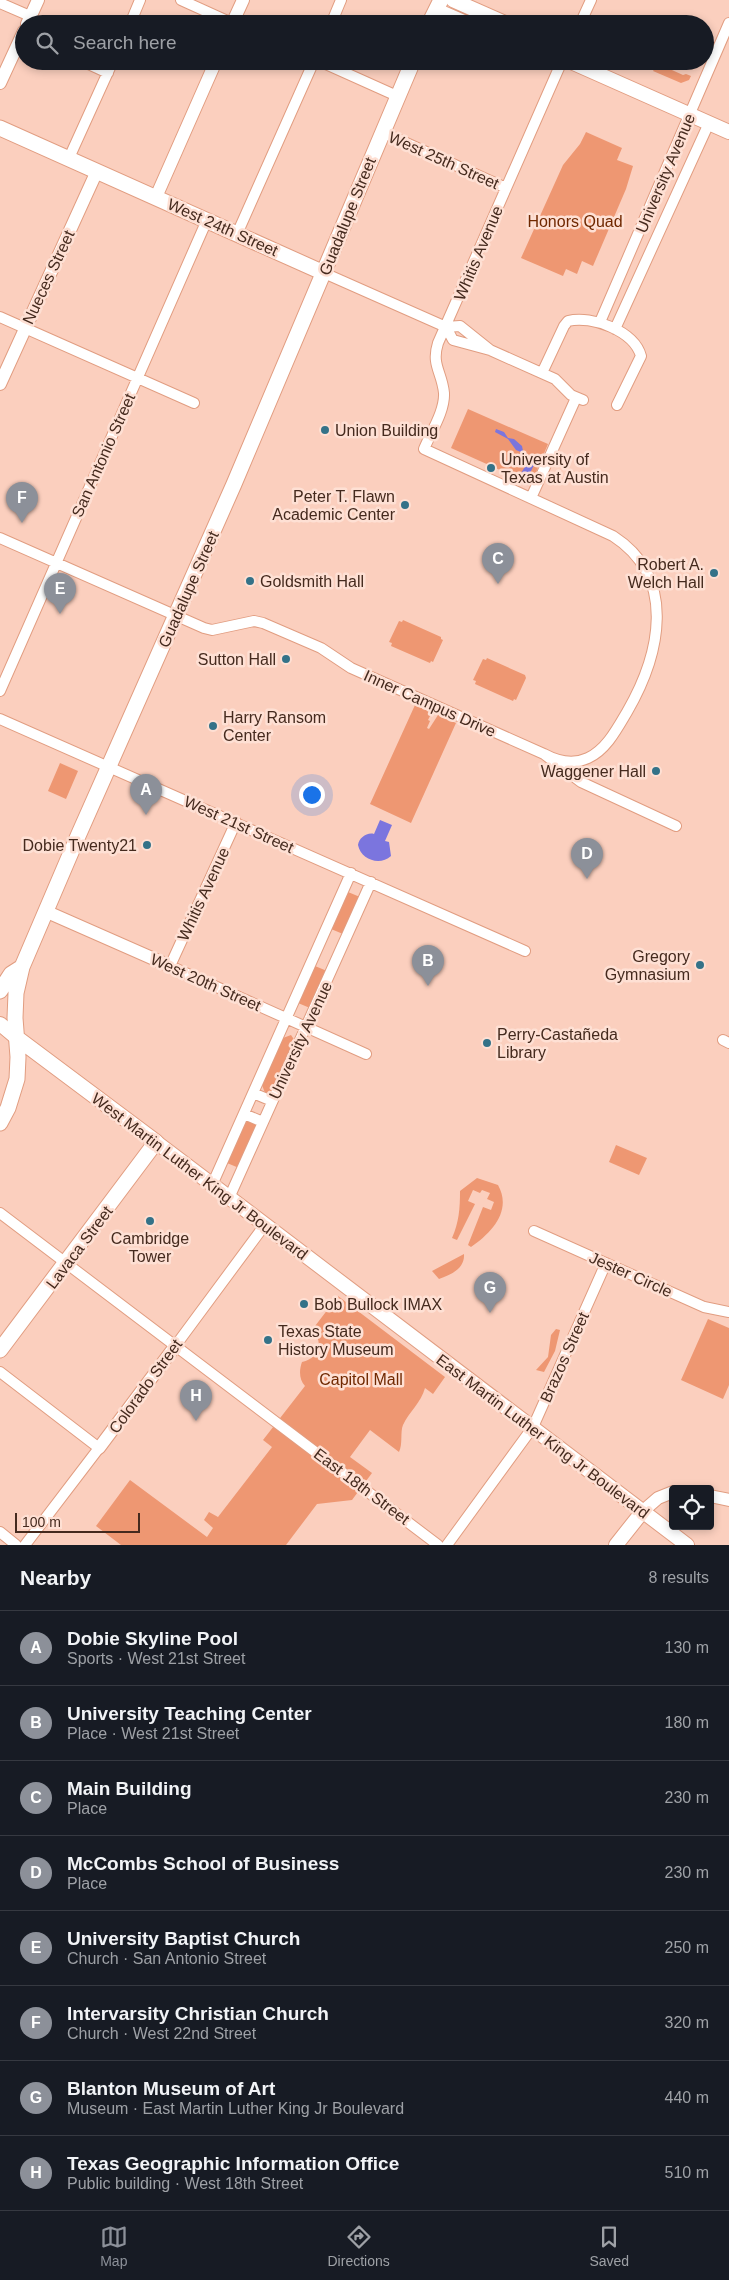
<!DOCTYPE html>
<meta charset="utf-8">
<style>
body{margin:0;font-family:Arial,sans-serif;background:#20242c;color:#f1f3f6}
.controls{position:absolute;right:15px;bottom:15px;display:grid;overflow:hidden;border-radius:5px;box-shadow:0 2px 8px #0003}
.controls button{width:45px;height:45px;display:grid;place-items:center;padding:0;border:0;border-bottom:1px solid #363941;background:#171b24;color:#f1f3f6;font:25px sans-serif}
.scale{position:absolute;left:15px;bottom:12px;width:125px;box-sizing:border-box;padding-left:5px;border:2px solid #452a1e;border-top:0;font-size:14px;line-height:18px;white-space:nowrap;color:#452a1e;-webkit-text-stroke:4px #fee0d4;paint-order:stroke}
.you{position:absolute;left:311px;top:794px;width:18px;height:18px;margin:-12px;border:4px solid #fff;border-radius:50%;background:#1a73e8;box-shadow:0 0 0 8px #1a73e833}
.badge{display:grid;place-items:center;width:32px;height:32px;border-radius:50%;background:#8c9099;color:#fff;font-size:16px;font-weight:700}
.pin{position:absolute;translate:-50% -41px;filter:drop-shadow(0 1px 2px #0008)}
.pin::after{content:'';position:absolute;top:26px;width:18px;height:15px;background:inherit;clip-path:polygon(0 0,100% 0,50% 100%)}
.list{margin:0;padding:0;list-style:none}
h2{display:flex;justify-content:space-between;align-items:center;height:65px;margin:0;padding:0 20px;font-size:21px}
h2 small{font-size:16px;font-weight:400;color:#9ea1a6}
.list li{display:grid;grid-template-columns:32px 1fr auto;gap:15px;align-items:center;box-sizing:border-box;height:75px;padding:0 20px;border-top:1px solid #363941}
.list b{display:block;font-size:19px;white-space:nowrap}
.list p{margin:0;font-size:16px;white-space:nowrap;color:#9ea1a6}
.list em{font-size:16px;font-style:normal;color:#9ea1a6}
.icon{flex:none;width:28px;height:28px;fill:none;stroke:currentColor;stroke-width:2;stroke-linecap:round;stroke-linejoin:round}
.map{position:relative;flex:none;width:729px;height:1545px;overflow:hidden}
.search{position:absolute;background:#171b24;box-shadow:0 2px 8px #0003;left:15px;right:15px;top:15px;height:55px;display:flex;align-items:center;gap:12px;box-sizing:border-box;padding:0 18px;border-radius:28px;color:#9ea1a6;font-size:19px}
.sheet{height:665px;background:#171b24}
nav{display:flex;justify-content:space-around;align-items:center;box-sizing:border-box;height:70px;border-top:1px solid #363941;background:#171b24;font-size:14px;color:#9ea1a6}
nav a{display:grid;justify-items:center;gap:2px}
nav .on{color:#8c9099}
.map>svg:first-child{display:block}
.green{fill:#ee9772}
.water{fill:#7b75de}
.lines{fill:none;stroke-linecap:round;stroke-linejoin:round}
.minor-casing{stroke:#e19d81;stroke-width:12}
.tertiary-casing{stroke:#e19d81;stroke-width:14}
.secondary-casing{stroke:#e19d81;stroke-width:16}
.primary-casing{stroke:#e19d81;stroke-width:17}
.minor{stroke:#fff;stroke-width:10}
.tertiary{stroke:#fff;stroke-width:12}
.secondary{stroke:#fff;stroke-width:14}
.primary{stroke:#fff;stroke-width:15}
.poi-dot{fill:#347288;stroke:#fee0d4;stroke-width:2}
.labels{text-anchor:middle;stroke-width:5;stroke-linejoin:round;paint-order:stroke}
.street-label{font-size:16px;fill:#452a1e;stroke:#fee0d4}
.park-label{font-size:16px;fill:#702800;stroke:#fee0d4}
.poi-label{font-size:16px;fill:#452a1e;stroke:#fee0d4;text-anchor:start}
</style>
<div class="map">
<svg width="729" height="1545" viewBox="0 0 729 1545">
<rect width="100%" height="100%" fill="#fbcfbe"/>
<path class="green" d="M663,66L683,75L686,74L691,76L689,80L681,83L653,71L655,68L661,70Z
M586,132L622,148L617,160L633,166L626,189L593,266L582,261L577,274L566,269L563,276L521,258L563,165L580,144Z
M468,409L548,444L531,484L451,448Z
M403,620L441,637V639L443,640L433,662L431,661L430,663L391,646L392,643L389,642L399,621L402,622Z
M487,658L525,675L526,678L516,700L514,699L513,701L475,684L476,681L473,680L483,659L486,660Z
M415,705L432,712L428,720L430,721L427,728L429,729L438,715L456,723L411,823L370,804Z
M60,763L78,771L66,799L48,791Z
M348,892L360,897L343,934L331,929Z
M315,966L327,971L310,1008L298,1003Z
M291,1035L295,1041L272,1092L265,1093L262,1085L283,1038Z
M250,1120L257,1126L239,1168L227,1163L245,1123Z
M616,1145L647,1158L639,1175L609,1162Z
M477,1178L498,1185C512,1210 493,1232 471,1247L468,1245L483,1207L491,1210L494,1202L487,1199L490,1193L482,1190L480,1193L473,1190L468,1201L475,1204L457,1240L452,1238C459,1222 460,1209 460,1191Z
M464,1254C465,1269 450,1275 439,1279L432,1271Z
M338,1296L445,1377L433,1394L425,1388C421,1403 409,1412 403,1425C400,1432 403,1444 399,1452L370,1430L350,1457L372,1473L352,1500L317,1504L286,1545H121L96,1526L130,1480L207,1537L213,1528L204,1520L209,1512L218,1517L272,1447L263,1440L305,1386C299,1380 299,1370 302,1362C318,1359 325,1342 312,1330Z
M708,1319L729,1328V1385L723,1399L681,1380Z
M556,1329L560,1330L555,1351L544,1372L536,1370L548,1357L551,1335Z"/>
<path class="water" d="M496,429L504,432L508,438L514,439L522,446L523,451L534,460V465L527,479H524L521,473L528,462L523,453L516,450L508,439L495,432Z
M380,820L392,825L385,841L389,842L391,856C380,866 361,860 358,845C359,838 367,832 374,834Z"/>
<g class="lines">
<g class="minor-casing">
<path id="minor" d="M181,0L234,24
M0,3L30,16
M130,24L140,0
M331,24L341,0
M580,24L591,0
M82,61L108,73
M319,61L397,96
M382,132L506,188
M69,158L113,61
M237,234L314,61
M324,273L446,327L460,326L490,350
M0,317L194,403
M600,322L729,23
M446,327L453,340L490,350L555,379L571,395L583,400
M615,329L709,123
M542,373L564,326L568,321C592,315 634,331 641,356L617,405
M531,498L576,398
M0,538L204,628L212,630L254,621L263,623L321,648L351,668L544,754L581,782L676,826
M0,691L207,220
M0,719L525,951
M544,754C557,761 573,765 588,758C606,750 617,729 627,712C660,655 678,578 613,536L424,449C431,432 445,411 444,393C442,372 431,365 438,343L562,61
M236,822L170,966L366,1054
M723,1040L729,1043
M253,1093L272,1101
M244,1114L263,1122
M212,1185L351,873
M229,1198L371,882
M0,1213L438,1545
M534,1231L704,1307L729,1312
M176,1345L264,1226
M0,1372L99,1448L25,1545
M0,1532L16,1545
M447,1545L533,1427L606,1263"/>
</g>
<g class="tertiary-casing">
<path id="tertiary" d="M27,24L38,0
M232,24L243,0
M0,83L24,31
M156,197L216,61
M0,384L97,171
M45,911L170,966
M99,1448L176,1345
M710,1496L729,1500
M643,1511L658,1498L673,1492"/>
</g>
<g class="secondary-casing">
<path id="secondary" d="M453,0L507,24
M436,10L468,24
M569,61L729,132
M0,1024L17,1038
M156,1142L687,1545
M616,1545L643,1511"/>
</g>
<g class="primary-casing">
<path id="primary" d="M429,24L441,0
M0,128L324,273
M0,991L11,974L22,967
M0,1123L8,1108L17,1079L18,1057L15,1018L16,993L22,967L78,836L234,484L413,61
M0,1350L156,1142L17,1038"/>
</g>
<use href="#minor" class="minor"/>
<use href="#tertiary" class="tertiary"/>
<use href="#secondary" class="secondary"/>
<use href="#primary" class="primary"/>
</g>
<g class="poi-dot">
<circle cx="325" cy="430" r="5"/>
<circle cx="491" cy="468" r="5"/>
<circle cx="405" cy="505" r="5"/>
<circle cx="714" cy="573" r="5"/>
<circle cx="250" cy="581" r="5"/>
<circle cx="286" cy="659" r="5"/>
<circle cx="213" cy="726" r="5"/>
<circle cx="656" cy="771" r="5"/>
<circle cx="147" cy="845" r="5"/>
<circle cx="700" cy="965" r="5"/>
<circle cx="487" cy="1043" r="5"/>
<circle cx="150" cy="1221" r="5"/>
<circle cx="304" cy="1304" r="5"/>
<circle cx="268" cy="1340" r="5"/>
</g>
<g class="labels">
<g class="street-label">
<text transform="translate(444 160) rotate(24)" y="6">West 25th Street</text>
<text transform="translate(665 173) rotate(-67)" y="6">University Avenue</text>
<text transform="translate(347 216) rotate(-68)" y="6">Guadalupe Street</text>
<text transform="translate(223 227) rotate(24)" y="6">West 24th Street</text>
<text transform="translate(478 253) rotate(-67)" y="6">Whitis Avenue</text>
<text transform="translate(48 277) rotate(-65)" y="6">Nueces Street</text>
<text transform="translate(103 455) rotate(-66)" y="6">San Antonio Street</text>
<text transform="translate(188 589) rotate(-66)" y="6">Guadalupe Street</text>
<text transform="translate(430 703) rotate(24)" y="6">Inner Campus Drive</text>
<text transform="translate(239 824) rotate(24)" y="6">West 21st Street</text>
<text transform="translate(203 894) rotate(-65)" y="6">Whitis Avenue</text>
<text transform="translate(206 982) rotate(24)" y="6">West 20th Street</text>
<text transform="translate(300 1040) rotate(-65)" y="6">University Avenue</text>
<text transform="translate(200 1176) rotate(37)" y="6">West Martin Luther King Jr Boulevard</text>
<text transform="translate(79 1247) rotate(-53)" y="6">Lavaca Street</text>
<text transform="translate(631 1274) rotate(24)" y="6">Jester Circle</text>
<text transform="translate(564 1357) rotate(-66)" y="6">Brazos Street</text>
<text transform="translate(145 1386) rotate(-54)" y="6">Colorado Street</text>
<text transform="translate(543 1436) rotate(37)" y="6">East Martin Luther King Jr Boulevard</text>
<text transform="translate(362 1486) rotate(37)" y="6">East 18th Street</text>
</g>
<g class="park-label">
<text x="575" y="227">Honors Quad</text>
<text x="361" y="1385">Capitol Mall</text>
</g>
<g class="poi-label">
<text x="335" y="436">Union Building</text>
<text x="501" y="465">University of<tspan x="501" dy="18">Texas at Austin</tspan></text>
<text x="395" y="502" text-anchor="end">Peter T. Flawn<tspan x="395" dy="18">Academic Center</tspan></text>
<text x="704" y="570" text-anchor="end">Robert A.<tspan x="704" dy="18">Welch Hall</tspan></text>
<text x="260" y="587">Goldsmith Hall</text>
<text x="276" y="665" text-anchor="end">Sutton Hall</text>
<text x="223" y="723">Harry Ransom<tspan x="223" dy="18">Center</tspan></text>
<text x="646" y="777" text-anchor="end">Waggener Hall</text>
<text x="137" y="851" text-anchor="end">Dobie Twenty21</text>
<text x="690" y="962" text-anchor="end">Gregory<tspan x="690" dy="18">Gymnasium</tspan></text>
<text x="497" y="1040">Perry-Castañeda<tspan x="497" dy="18">Library</tspan></text>
<text x="150" y="1244" text-anchor="middle">Cambridge<tspan x="150" dy="18">Tower</tspan></text>
<text x="314" y="1310">Bob Bullock IMAX</text>
<text x="278" y="1337">Texas State<tspan x="278" dy="18">History Museum</tspan></text>
</g>
</g>
</svg>
<div class="controls">
<button><svg class="icon" aria-label="locate" viewBox="0 0 24 24"><circle cx="12" cy="12" r="6"/><path d="M12 2v4M12 18v4M2 12h4M18 12h4"/></svg></button>
</div>
<div class="scale">100 m</div>
<div class="you"></div>
<div class="pin badge" style="left:146px;top:815px">A</div>
<div class="pin badge" style="left:428px;top:986px">B</div>
<div class="pin badge" style="left:498px;top:584px">C</div>
<div class="pin badge" style="left:587px;top:879px">D</div>
<div class="pin badge" style="left:60px;top:614px">E</div>
<div class="pin badge" style="left:22px;top:523px">F</div>
<div class="pin badge" style="left:490px;top:1313px">G</div>
<div class="pin badge" style="left:196px;top:1421px">H</div>
<div class="search"><svg class="icon" aria-label="search" viewBox="0 0 24 24"><circle cx="10" cy="10" r="6"/><path d="M15 15l6 6"/></svg>Search here</div>
</div>
<section class="sheet">
<h2>Nearby<small>8 results</small></h2>
<ul class="list">
<li><span class="badge">A</span><div><b>Dobie Skyline Pool</b><p>Sports · West 21st Street</p></div><em>130 m</em></li>
<li><span class="badge">B</span><div><b>University Teaching Center</b><p>Place · West 21st Street</p></div><em>180 m</em></li>
<li><span class="badge">C</span><div><b>Main Building</b><p>Place</p></div><em>230 m</em></li>
<li><span class="badge">D</span><div><b>McCombs School of Business</b><p>Place</p></div><em>230 m</em></li>
<li><span class="badge">E</span><div><b>University Baptist Church</b><p>Church · San Antonio Street</p></div><em>250 m</em></li>
<li><span class="badge">F</span><div><b>Intervarsity Christian Church</b><p>Church · West 22nd Street</p></div><em>320 m</em></li>
<li><span class="badge">G</span><div><b>Blanton Museum of Art</b><p>Museum · East Martin Luther King Jr Boulevard</p></div><em>440 m</em></li>
<li><span class="badge">H</span><div><b>Texas Geographic Information Office</b><p>Public building · West 18th Street</p></div><em>510 m</em></li>
</ul>
</section>
<nav>
<a class="on"><svg class="icon" aria-label="map" viewBox="0 0 24 24"><path d="M3 6l6-2 6 2 6-2v14l-6 2-6-2-6 2zM9 4v14M15 6v14"/></svg>Map</a>
<a><svg class="icon" aria-label="directions" viewBox="0 0 24 24"><path d="M12 3l9 9-9 9-9-9zM9 14v-3h6M13 9l2 2-2 2"/></svg>Directions</a>
<a><svg class="icon" aria-label="saved" viewBox="0 0 24 24"><path d="M7 4h10v16l-5-4-5 4z"/></svg>Saved</a>
</nav>
